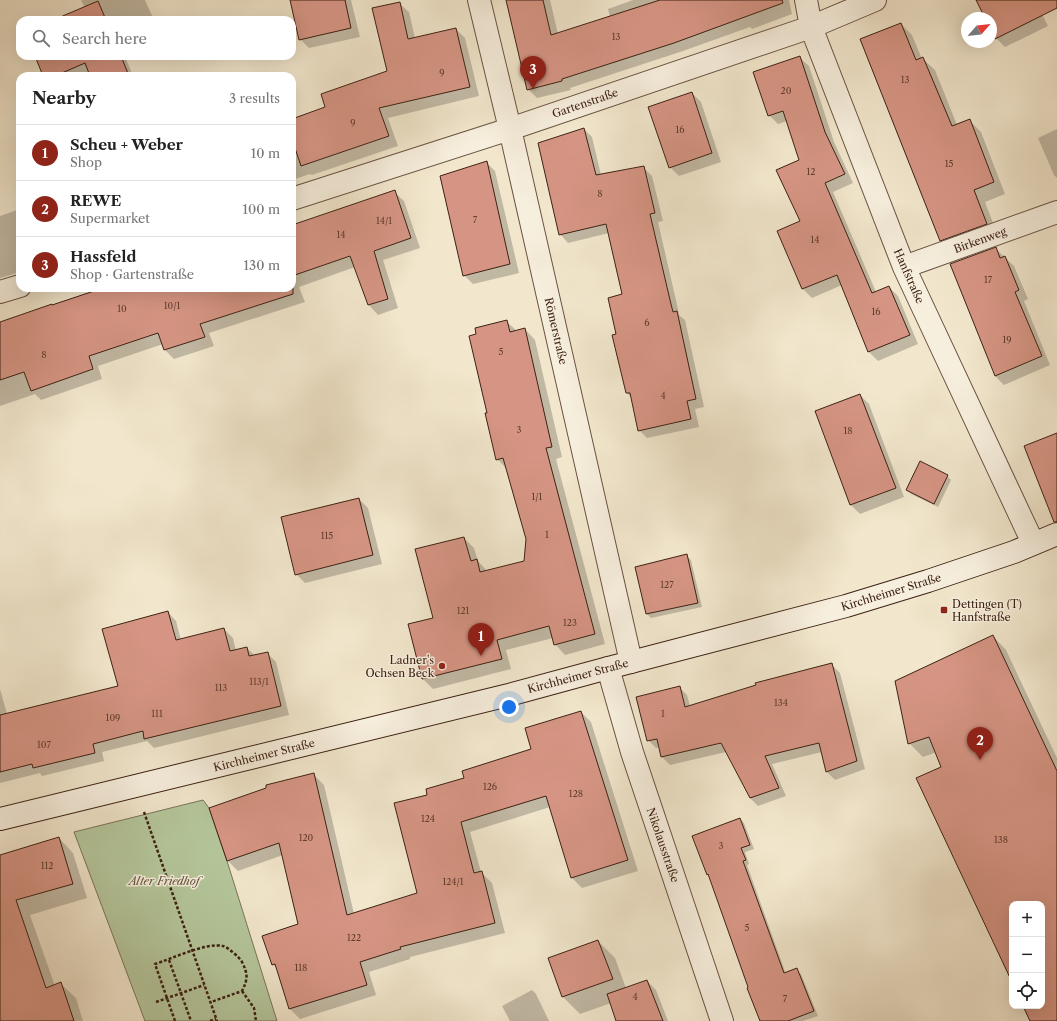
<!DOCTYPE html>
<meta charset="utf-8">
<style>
body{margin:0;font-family:"Libre Caslon Text",serif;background:#f6f6f6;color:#222}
.controls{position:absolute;right:12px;bottom:12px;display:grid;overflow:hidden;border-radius:8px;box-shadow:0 4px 16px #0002}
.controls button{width:36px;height:36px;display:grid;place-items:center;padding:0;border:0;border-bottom:1px solid #e0e0e0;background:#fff;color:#222;font:20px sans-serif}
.compass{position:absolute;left:961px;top:12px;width:36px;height:36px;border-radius:50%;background:#fff;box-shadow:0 4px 16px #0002;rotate:63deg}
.you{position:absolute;left:509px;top:707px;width:14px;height:14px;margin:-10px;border:3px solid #fff;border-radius:50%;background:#1a73e8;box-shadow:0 0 0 6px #1a73e833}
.badge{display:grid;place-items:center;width:26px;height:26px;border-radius:50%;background:#8f2418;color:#fff;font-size:13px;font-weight:700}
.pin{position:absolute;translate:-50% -33px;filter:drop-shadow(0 1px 2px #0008)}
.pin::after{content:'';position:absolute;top:21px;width:14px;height:12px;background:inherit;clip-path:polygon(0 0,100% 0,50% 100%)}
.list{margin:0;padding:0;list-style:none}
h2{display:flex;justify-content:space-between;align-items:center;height:52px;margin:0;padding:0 16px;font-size:17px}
h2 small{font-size:13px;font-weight:400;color:#767676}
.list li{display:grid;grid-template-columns:26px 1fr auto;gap:12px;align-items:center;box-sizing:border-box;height:56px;padding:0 16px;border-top:1px solid #e0e0e0}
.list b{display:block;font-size:15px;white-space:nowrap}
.list p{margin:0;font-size:13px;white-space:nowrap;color:#767676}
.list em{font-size:13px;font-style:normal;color:#767676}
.icon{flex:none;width:22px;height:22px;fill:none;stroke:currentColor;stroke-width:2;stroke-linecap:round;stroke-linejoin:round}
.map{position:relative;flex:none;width:1057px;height:1021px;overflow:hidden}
.search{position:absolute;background:#fff;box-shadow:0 4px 16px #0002;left:16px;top:16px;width:280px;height:44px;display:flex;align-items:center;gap:10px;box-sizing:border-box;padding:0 14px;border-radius:12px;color:#767676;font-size:15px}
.panel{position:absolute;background:#fff;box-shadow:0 4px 16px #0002;left:16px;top:72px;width:280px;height:220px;border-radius:12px}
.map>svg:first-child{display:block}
.green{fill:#b5c79c;stroke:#797458}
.shadow{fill:#0003}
.building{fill:#d69584;stroke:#3d2113}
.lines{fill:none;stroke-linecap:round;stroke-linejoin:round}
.street-casing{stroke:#6a5242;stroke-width:24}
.secondary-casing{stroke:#3d2113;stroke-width:24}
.path{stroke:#3d2113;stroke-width:2.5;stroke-dasharray:3 2;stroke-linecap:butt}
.street{stroke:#f7efde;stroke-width:22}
.secondary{stroke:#f7efde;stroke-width:22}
.poi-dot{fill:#8f2418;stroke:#f7efde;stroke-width:1.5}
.labels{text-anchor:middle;stroke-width:3;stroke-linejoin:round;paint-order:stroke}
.number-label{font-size:9px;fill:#633e2f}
.street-label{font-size:11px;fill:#3d2113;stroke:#f7efde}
.poi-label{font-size:11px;fill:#3d2113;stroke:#f7efde;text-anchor:start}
.park-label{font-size:11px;font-style:italic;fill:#61533c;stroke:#f7efde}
</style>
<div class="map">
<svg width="1057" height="1021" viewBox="0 0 1057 1021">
<rect width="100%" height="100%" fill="#f2e7cd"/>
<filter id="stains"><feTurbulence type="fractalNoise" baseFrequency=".005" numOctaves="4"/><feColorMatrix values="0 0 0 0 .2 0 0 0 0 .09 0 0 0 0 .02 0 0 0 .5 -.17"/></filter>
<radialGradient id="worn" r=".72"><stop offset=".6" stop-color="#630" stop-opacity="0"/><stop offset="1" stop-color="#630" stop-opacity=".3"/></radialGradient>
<path class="green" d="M203,800L209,808L227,861L277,1021H145L74,832Z"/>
<path class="shadow" d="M81,0H145L154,20H56L85,8Z
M291,0H351L360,37L309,48L300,39Z
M507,0H550L558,34L610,17L608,9L633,0H789L792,14L752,29L750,27L683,51L570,88L571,90L537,98L528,89Z
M982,0H1035L1048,26L1005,47L996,38L991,27V18H986Z
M399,3L409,12L415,38L456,29L465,38L479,96L388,118L398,146L312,175L310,174L292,180V120L327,108L388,72Z
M901,24L912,35L922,59H923L935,70L957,125L970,121L981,132L1005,194L985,202L998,236L953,252L941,240Z
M36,56H134L126,59L133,76H91L90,73L82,76H44Z
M799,57L809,66L834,142L853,183L833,192L876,292L889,287L898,296L918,344L878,361L869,352L842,285L812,298L803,289L801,161L787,121L778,124L769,115Z
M692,93L701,102L721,162L679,176L670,167Z
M584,129L592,137L601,175L643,167L652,176L663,221L658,222L678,309L679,315L685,320L704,407L695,409L699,427L647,438L639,430L632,398L627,393L618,334L623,295L609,233L568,243L560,234Z
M1057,129V178L1054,175L1038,138Z
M486,162L495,171L519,273L473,284L464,275Z
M394,192L404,201L420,248L383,260L398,308L378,315L369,305L355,267L299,287L305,302L209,333L214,346L174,359L165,350L163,344L98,366L102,379L41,400L35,394L0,406V324L106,288H292V227Z
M20,209V272L0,278V216Z
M995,248L1014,266L1028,299L1024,301L1050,365L1004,385L995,376Z
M507,322L517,331L525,329L535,340L562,457L556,459L605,644L565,655L555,644L553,638L506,650L511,669L433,689L423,679L434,619L464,538L474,548L478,561L487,571L525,562L527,539L507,469L497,459L488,414Z
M860,395L869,404L904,497L860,514L851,505L816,412Z
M947,476L951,480L938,507L911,494L907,490Z
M359,499L368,508L382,564L305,583L296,574Z
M687,556L691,560L702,607L651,618L647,614L637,568Z
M168,612L176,621L181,640L224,629L233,638L236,651L247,648L255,656L267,653L276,662L289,715L154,748L147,741L102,752L104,761L42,776L40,773L0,783V689L7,714L119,687Z
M993,636L1006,650L1057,758V1021H1031L1024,1006H1042V904H1012V980L937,752L923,757L909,743Z
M832,665L840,673L865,769L835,780L827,772L822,752L772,764L786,796L758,806L750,798L726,752L670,765L662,757L660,747L656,748L648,740L679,687L687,695L690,706Z
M581,712L591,722L638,871L582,888L572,878L550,807L470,832L481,872L492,883L505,933L410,957V959L369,972L376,995L300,1019L290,1009L278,970L273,964L299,925L283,855L238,871L228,861L314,775L324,785L354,914L418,893L428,796L532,750Z
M740,819L744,823L754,849L745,852L749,864L747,865L786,974L797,970L801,974L818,1016L803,1021H761L710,877L707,874Z
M59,838L73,853L87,898L30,915L55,986L61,984L76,998L83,1021H0V857Z
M598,941L615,958L626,988L647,981L656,990L668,1021H617L611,1003L580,1014L563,997L549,958Z
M532,990L536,994L549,1021H510L502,1006Z"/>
<path class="building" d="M290,0H345L351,28L299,40Z
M506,0H543L551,35L660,0H782L783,3L674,43L562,79V81L527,90Z
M976,0H1057V8L995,39L991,30V18H985Z
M98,1L106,20H54L65,15Z
M400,2L408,39L456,28L470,87L379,108L389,136L301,166L292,139V119L325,107L321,94L387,71L372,8Z
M901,23L916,60L923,57L952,126L970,119L994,182L974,190L987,224L940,241L860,39Z
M35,56H121L129,76H90L85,63L55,76H43Z
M800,56L825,132L845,174L825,183L872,293L889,286L910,335L868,352L837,275L802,289L777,231L800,221L776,170L799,160L783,111L768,116L753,72Z
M692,92L712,153L669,168L648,107Z
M584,128L596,175L644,166L655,213L650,214L670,300L673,312L677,311L696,399L687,401L691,419L638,431L630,393H626L612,335L616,334L608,298L622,294L606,224L559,235L538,143Z
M487,161L510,264L463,276L440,176Z
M395,190L411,238L374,251L388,299L368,305L350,256L292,276V225Z
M996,247L1000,258L1005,256L1019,290L1015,292L1042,356L995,376L950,264Z
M103,288H293V294L200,324L205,337L164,350L158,333L89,356L93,369L31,391L24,372L0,380V322L52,304V305Z
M507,320L510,332L525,328L552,447L546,448L595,634L554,645L549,626L497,640L502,659L422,679L408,624L433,618L415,549L464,537L471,561L477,559L480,572L524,561L526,539L503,458L496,460L485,413H487L469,336L476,334L475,328Z
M860,394L896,488L850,505L815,411Z
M1057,433V522H1054L1024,446Z
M920,461L948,475L934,504L906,490Z
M359,498L373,555L295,575L281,517Z
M687,554L698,603L646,614L635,567Z
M168,611L176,640L224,628L230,651L247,647L249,656L268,652L281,706L144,739L143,731L93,744L95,753L33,768L32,764L0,772V715L118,686L102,629Z
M993,635L1057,771V1021H1030L1023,1006H1042V904H1012V982L916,778L941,767L929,737L908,744L895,681Z
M832,663L857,761L826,772L819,743L765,756L779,788L750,798L721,743L661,757L657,739L647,741L636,697L680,686L685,707L756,685L755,683Z
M581,711L628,860L571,878L546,796L461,822L474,873L482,871L495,923L400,947L401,949L360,962L367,985L289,1009L275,964L272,965L262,936L298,924L279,843L227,861L209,808L266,788V785L314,773L347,915L417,893L394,803L427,795L426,789L464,778L462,771L531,749L525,728Z
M740,818L750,845L741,848L746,860L743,861L784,973L797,968L814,1011L788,1021H760L747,988L748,987L708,874L707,875L692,836Z
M59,837L73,884L16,900L46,988L61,982L74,1021H0V855Z
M598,940L613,979L562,997L548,958Z
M647,980L663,1021H616L607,994Z"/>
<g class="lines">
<g class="street-casing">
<path id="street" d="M479,0L510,129L631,662
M806,0L811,27L904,267L1033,543
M292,199L510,129L811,27L875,0
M904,267L1057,212
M0,292L20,286
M608,668L632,752L722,1021"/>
</g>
<g class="secondary-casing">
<path id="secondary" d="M0,819L509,695L608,668L846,606L928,581L1014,552L1057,534"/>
</g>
<path class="path" d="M144,812L217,1021
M169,960L191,1021
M242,991L254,1008L256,1021
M156,1002L204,985
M175,1021L155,964C171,959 207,942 223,946C228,947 240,958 242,962C248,974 248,979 242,991L211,1002
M210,1021L216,1019"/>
<use href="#street" class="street"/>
<use href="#secondary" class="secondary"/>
</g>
<g class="poi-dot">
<rect x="940" y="606" width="8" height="8" rx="2"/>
<circle cx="442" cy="666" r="4"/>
</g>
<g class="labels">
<g class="number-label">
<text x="616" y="40">13</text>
<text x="442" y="76">9</text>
<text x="905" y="83">13</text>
<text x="786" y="94">20</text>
<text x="353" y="126">9</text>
<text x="680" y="133">16</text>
<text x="949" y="167">15</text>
<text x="811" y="175">12</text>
<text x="600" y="197">8</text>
<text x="475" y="223">7</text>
<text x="384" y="224">14/1</text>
<text x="341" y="238">14</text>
<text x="815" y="243">14</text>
<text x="988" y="283">17</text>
<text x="172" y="309">10/1</text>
<text x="122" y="312">10</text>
<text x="876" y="315">16</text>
<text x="647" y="326">6</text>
<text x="1007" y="343">19</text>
<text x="501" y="355">5</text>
<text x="44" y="358">8</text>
<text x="663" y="399">4</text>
<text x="519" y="433">3</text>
<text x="848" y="434">18</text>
<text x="537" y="500">1/1</text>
<text x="547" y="538">1</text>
<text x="327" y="539">115</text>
<text x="667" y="588">127</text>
<text x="463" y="614">121</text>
<text x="570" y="626">123</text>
<text x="259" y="685">113/1</text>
<text x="221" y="691">113</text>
<text x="781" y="706">134</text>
<text x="157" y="717">111</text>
<text x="663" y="717">1</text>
<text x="113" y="721">109</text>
<text x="44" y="748">107</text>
<text x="490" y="790">126</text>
<text x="576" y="797">128</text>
<text x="428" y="822">124</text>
<text x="306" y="841">120</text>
<text x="1001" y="843">138</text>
<text x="721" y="849">3</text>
<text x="47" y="869">112</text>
<text x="453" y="885">124/1</text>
<text x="747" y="931">5</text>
<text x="354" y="941">122</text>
<text x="301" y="971">118</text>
<text x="635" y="1000">4</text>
<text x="785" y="1002">7</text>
</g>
<g class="street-label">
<text transform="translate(585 103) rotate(-19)" y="4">Gartenstraße</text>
<text transform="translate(980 240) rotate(-20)" y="4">Birkenweg</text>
<text transform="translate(909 276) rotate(66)" y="4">Hanfstraße</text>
<text transform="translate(556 331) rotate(77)" y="4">Römerstraße</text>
<text transform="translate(891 592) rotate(-17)" y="4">Kirchheimer Straße</text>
<text transform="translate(578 676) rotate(-15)" y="4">Kirchheimer Straße</text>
<text transform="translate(264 755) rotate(-14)" y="4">Kirchheimer Straße</text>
<text transform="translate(663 845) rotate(71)" y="4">Nikolausstraße</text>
</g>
<g class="poi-label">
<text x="952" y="608">Dettingen (T)<tspan x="952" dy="13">Hanfstraße</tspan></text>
<text x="434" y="664" text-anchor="end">Ladner's<tspan x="434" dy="13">Ochsen Beck</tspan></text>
</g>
<g class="park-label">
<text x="164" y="885">Alter Friedhof</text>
</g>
</g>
<rect width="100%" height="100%" filter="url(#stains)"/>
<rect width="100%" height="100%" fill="url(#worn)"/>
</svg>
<div class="controls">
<button>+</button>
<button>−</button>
<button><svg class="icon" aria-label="locate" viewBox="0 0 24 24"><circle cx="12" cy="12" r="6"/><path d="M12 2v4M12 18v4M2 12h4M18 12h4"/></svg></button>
</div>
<svg class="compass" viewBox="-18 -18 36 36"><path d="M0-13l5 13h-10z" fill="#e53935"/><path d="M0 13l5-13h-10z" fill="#767676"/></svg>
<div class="you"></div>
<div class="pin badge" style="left:481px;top:656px">1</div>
<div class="pin badge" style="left:980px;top:760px">2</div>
<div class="pin badge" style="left:533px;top:89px">3</div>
<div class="search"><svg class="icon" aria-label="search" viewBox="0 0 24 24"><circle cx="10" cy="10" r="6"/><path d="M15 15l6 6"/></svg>Search here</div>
<section class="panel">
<h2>Nearby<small>3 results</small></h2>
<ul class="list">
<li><span class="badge">1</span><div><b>Scheu + Weber</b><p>Shop</p></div><em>10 m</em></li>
<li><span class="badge">2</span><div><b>REWE</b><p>Supermarket</p></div><em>100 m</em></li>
<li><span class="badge">3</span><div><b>Hassfeld</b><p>Shop · Gartenstraße</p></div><em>130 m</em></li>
</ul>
</section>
</div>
